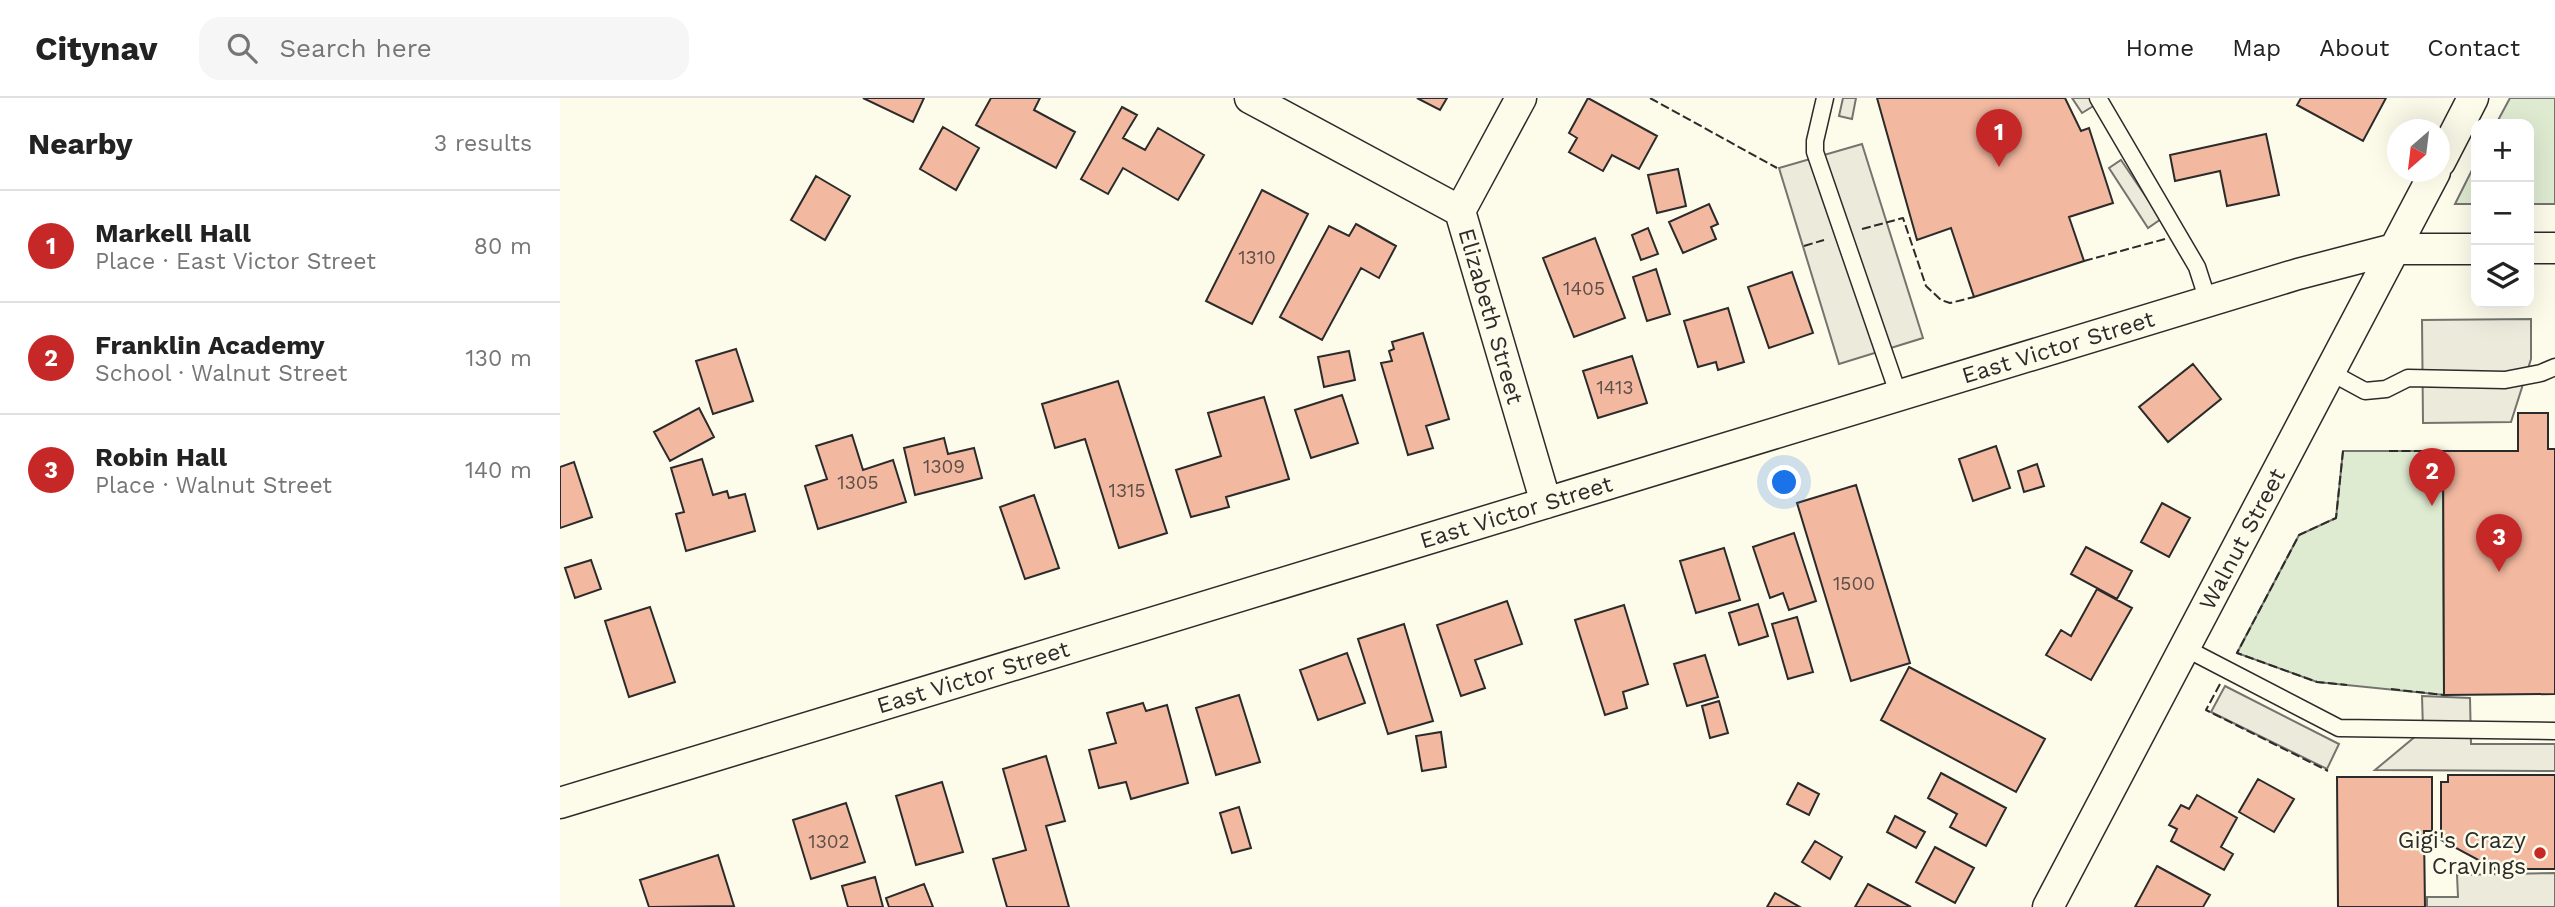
<!DOCTYPE html>
<meta charset="utf-8">
<style>
body{margin:0;font-family:"Work Sans",sans-serif;background:#f6f6f6;color:#222}
.controls{position:absolute;right:21px;top:21px;display:grid;overflow:hidden;border-radius:14px;box-shadow:0 7px 28px #0002}
.controls button{width:63px;height:63px;display:grid;place-items:center;padding:0;border:0;border-bottom:2px solid #e0e0e0;background:#fff;color:#222;font:35px sans-serif}
.compass{position:absolute;left:1827px;top:21px;width:63px;height:63px;border-radius:50%;background:#fff;box-shadow:0 7px 28px #0002;rotate:208deg}
.you{position:absolute;left:1225px;top:385px;width:24px;height:24px;margin:-18px;border:5px solid #fff;border-radius:50%;background:#1a73e8;box-shadow:0 0 0 10px #1a73e833}
.badge{display:grid;place-items:center;width:46px;height:46px;border-radius:50%;background:#c62828;color:#fff;font-size:23px;font-weight:700}
.pin{position:absolute;translate:-50% -58px;filter:drop-shadow(0 2px 4px #0008)}
.pin::after{content:'';position:absolute;top:37px;width:24px;height:21px;background:inherit;clip-path:polygon(0 0,100% 0,50% 100%)}
.list{margin:0;padding:0;list-style:none}
h2{display:flex;justify-content:space-between;align-items:center;height:91px;margin:0;padding:0 28px;font-size:30px}
h2 small{font-size:23px;font-weight:400;color:#767676}
.list li{display:grid;grid-template-columns:46px 1fr auto;gap:21px;align-items:center;box-sizing:border-box;height:112px;padding:0 28px;border-top:2px solid #e0e0e0}
.list b{display:block;font-size:26px;white-space:nowrap}
.list p{margin:0;font-size:23px;white-space:nowrap;color:#767676}
.list em{font-size:23px;font-style:normal;color:#767676}
.icon{flex:none;width:38px;height:38px;fill:none;stroke:currentColor;stroke-width:2;stroke-linecap:round;stroke-linejoin:round}
.map{position:relative;flex:none;width:1995px;height:809px;overflow:hidden}
header{display:flex;align-items:center;gap:42px;box-sizing:border-box;height:98px;padding:0 35px;background:#fff;border-bottom:2px solid #e0e0e0}
header strong{font-size:33px}
nav{display:flex;gap:38px;margin-inline-start:auto;font-size:24px}
.search{width:490px;height:63px;background:#f6f6f6;display:flex;align-items:center;gap:18px;box-sizing:border-box;padding:0 24px;border-radius:21px;color:#767676;font-size:26px}
main{display:flex}
aside{flex:1;background:#fff}
.map>svg:first-child{display:block}
.green{fill:#deebd1;stroke:#74746e;stroke-width:2}
.parking{fill:#eceadb;stroke:#74746e;stroke-width:2}
.building{fill:#f2b8a0;stroke:#2b2b2b;stroke-width:2}
.lines{fill:none;stroke-linecap:round;stroke-linejoin:round}
.lane-casing{stroke:#2b2b2b;stroke-width:19}
.street-casing{stroke:#2b2b2b;stroke-width:33}
.lane{stroke:#fdfbea;stroke-width:16}
.street{stroke:#fdfbea;stroke-width:30}
.fence{stroke:#2b2b2b;stroke-width:2;stroke-dasharray:9 3.5;stroke-linecap:butt}
.poi-dot{fill:#c62828;stroke:#fdfbea;stroke-width:2.5}
.labels{text-anchor:middle;stroke-width:5;stroke-linejoin:round;paint-order:stroke}
.number-label{font-size:19px;fill:#5d4e48}
.street-label{font-size:23px;fill:#2b2b2b;stroke:#fdfbea}
.poi-label{font-size:23px;fill:#2b2b2b;stroke:#fdfbea;text-anchor:end}
</style>
<header>
<strong>Citynav</strong>
<div class="search"><svg class="icon" aria-label="search" viewBox="0 0 24 24"><circle cx="10" cy="10" r="6"/><path d="M15 15l6 6"/></svg>Search here</div>
<nav><a>Home</a><a>Map</a><a>About</a><a>Contact</a></nav>
</header>
<main>
<aside>
<h2>Nearby<small>3 results</small></h2>
<ul class="list">
<li><span class="badge">1</span><div><b>Markell Hall</b><p>Place · East Victor Street</p></div><em>80 m</em></li>
<li><span class="badge">2</span><div><b>Franklin Academy</b><p>School · Walnut Street</p></div><em>130 m</em></li>
<li><span class="badge">3</span><div><b>Robin Hall</b><p>Place · Walnut Street</p></div><em>140 m</em></li>
</ul>
</aside>
<div class="map">
<svg width="1995" height="809" viewBox="0 0 1995 809">
<rect width="100%" height="100%" fill="#fdfbea"/>
<path class="green" d="M1950,0H1995V106H1969V26H1936Z
M1916,64V106H1895Z
M1783,353H1883L1884,597L1757,584L1677,555L1739,437L1776,420Z"/>
<path class="parking" d="M1283,0H1296L1292,21L1279,18Z
M1512,0H1530L1535,7L1522,15Z
M1302,46L1363,240L1279,266L1219,70Z
M1561,62L1601,121L1588,130L1549,70Z
M1971,221V261L1951,324L1863,325L1862,222Z
M1665,588L1779,646L1767,671L1651,614Z
M1862,598L1910,600L1911,646H1995V673L1815,672L1863,632Z
M1995,775V809H1867V799H1898L1897,777Z"/>
<path class="building" d="M303,0H364L353,24Z
M431,0H480L474,12L515,34L496,70L416,27Z
M857,0H887L880,12Z
M1028,0L1097,38L1079,71L1052,57L1043,73L1009,54L1017,40L1009,35Z
M1317,0H1505L1521,33L1529,30L1553,105L1509,119L1524,163L1414,199L1391,130L1357,142Z
M1741,0H1826L1803,43L1737,7Z
M562,9L577,17L563,40L585,52L598,30L644,57L618,102L563,70L548,96L521,81Z
M383,29L419,50L396,92L360,71Z
M1706,36L1719,97L1667,108L1660,73L1615,83L1610,57Z
M1118,71L1126,108L1097,115L1088,77Z
M256,78L290,98L265,142L231,122Z
M702,92L748,116L692,226L646,203Z
M1149,106L1158,126L1151,129L1156,141L1123,155L1109,124Z
M796,126L836,148L819,180L801,170L762,242L720,219L769,128L789,138Z
M1088,130L1098,156L1081,162L1072,137Z
M1035,140L1065,220L1014,239L983,160Z
M1096,171L1110,216L1087,223L1073,179Z
M1232,174L1253,235L1209,250L1188,189Z
M1168,210L1184,264L1158,272L1156,264L1138,269L1124,223Z
M863,235L889,321L866,328L873,350L848,357L821,265L832,263L829,253L834,251L832,244Z
M176,251L193,303L153,316L136,263Z
M789,253L795,282L764,289L758,259Z
M1072,258L1087,305L1038,320L1023,273Z
M1633,266L1661,301L1608,344L1579,309Z
M558,283L607,435L559,450L525,341L495,350L482,306Z
M782,297L798,345L751,360L735,312Z
M704,299L729,381L666,399L669,409L631,419L616,372L661,358L648,315Z
M139,310L154,339L110,363L94,334Z
M1958,315H1988V351H1995V596L1884,597L1883,353H1958Z
M292,337L303,372L333,362L346,404L258,431L245,388L267,381L256,348Z
M384,340L388,356L414,350L422,380L355,397L344,350Z
M1436,348L1450,390L1413,403L1399,361Z
M142,361L153,397L167,393L169,400L185,396L195,433L126,453L116,416L124,414L111,370Z
M14,364L32,419L0,430V369Z
M1477,366L1484,388L1464,394L1458,373Z
M1296,387L1350,565L1291,583L1237,405Z
M474,397L499,470L465,481L440,409Z
M1602,405L1630,420L1609,459L1581,444Z
M1234,435L1256,503L1229,512L1223,495L1210,500L1193,449Z
M1526,449L1572,473L1557,501L1511,476Z
M1164,450L1180,502L1136,515L1120,463Z
M31,462L41,491L15,500L5,470Z
M1537,491L1572,510L1531,582L1486,557L1501,532L1511,538Z
M947,503L962,546L915,562L925,590L901,598L877,527Z
M1198,506L1208,538L1179,547L1169,515Z
M1064,507L1088,586L1063,594L1067,610L1045,617L1015,522Z
M90,509L115,584L69,599L45,523Z
M1237,519L1253,574L1228,581L1212,526Z
M844,526L873,623L828,636L798,541Z
M787,555L805,605L758,622L740,572Z
M1145,557L1158,599L1127,608L1114,566Z
M1349,569L1485,641L1456,694L1321,622Z
M679,597L700,664L656,677L636,610Z
M1159,603L1168,635L1150,640L1142,608Z
M583,605L586,613L607,607L628,685L571,701L566,684L539,690L529,652L556,645L547,615Z
M881,634L886,669L862,673L856,638Z
M486,658L505,723L486,728L509,809H447L433,761L466,752L443,671Z
M1381,675L1446,710L1426,748L1390,729L1397,716L1368,700Z
M1888,677H1995V771H1935L1881,742V684H1888Z
M1777,679H1872V733H1864L1865,809H1778Z
M1698,681L1734,701L1714,734L1679,714Z
M382,684L403,754L356,767L336,698Z
M1238,685L1259,696L1249,717L1227,706Z
M1637,697L1677,720L1661,749L1673,756L1664,772L1611,743L1617,731L1609,727L1621,707L1629,711Z
M286,705L305,764L251,781L233,722Z
M679,709L691,750L672,755L660,715Z
M1335,718L1365,734L1356,750L1327,734Z
M1255,743L1282,759L1270,781L1242,764Z
M1375,749L1414,770L1395,805L1356,784Z
M158,757L174,808L89,809L80,782Z
M1597,768L1650,797L1643,809H1575Z
M315,779L323,809H288L282,788Z
M364,786L373,809H329L326,800Z
M1308,786L1351,809H1295Z
M1215,795L1240,809H1207Z"/>
<g class="lines">
<g class="lane-casing">
<path id="lane" d="M1265,0L1255,43V54L1339,298
M1538,0L1637,169L1648,203
M1770,274L1805,293L1826,291L1848,280L1945,282L1981,275L1995,269
M1625,550L1779,630L1995,633"/>
</g>
<g class="street-casing">
<path id="street" d="M690,0L900,113
M961,0L900,113L986,405
M1880,64L1913,0
M1969,150H1995
M0,705L1738,176L1834,151H1916
M1488,809L1875,74"/>
</g>
<use href="#lane" class="lane"/>
<use href="#street" class="street"/>
<path class="fence" d="M1090,0L1217,70
M1302,131L1343,120L1366,188L1381,202L1390,205L1414,199
M1244,148L1264,142
M1524,163L1605,141
M1783,353L1776,420L1739,437L1677,555L1757,584L1787,587
M1829,353H1883
M1660,586L1646,612L1768,673
M1831,591L1884,597"/>
</g>
<circle class="poi-dot" cx="1980" cy="755" r="7"/>
<g class="labels">
<g class="number-label">
<text x="697" y="166">1310</text>
<text x="1024" y="197">1405</text>
<text x="1055" y="296">1413</text>
<text x="384" y="375">1309</text>
<text x="298" y="391">1305</text>
<text x="567" y="399">1315</text>
<text x="1294" y="492">1500</text>
<text x="269" y="750">1302</text>
</g>
<g class="street-label">
<text transform="translate(931 218) rotate(74)" y="8">Elizabeth Street</text>
<text transform="translate(1498 249) rotate(-17)" y="8">East Victor Street</text>
<text transform="translate(956 414) rotate(-17)" y="8">East Victor Street</text>
<text transform="translate(1682 441) rotate(-62)" y="8">Walnut Street</text>
<text transform="translate(413 579) rotate(-17)" y="8">East Victor Street</text>
</g>
<g class="poi-label">
<text x="1966" y="750">Gigi's Crazy<tspan x="1966" dy="26">Cravings</tspan></text>
</g>
</g>
</svg>
<div class="controls">
<button>+</button>
<button>−</button>
<button><svg class="icon" aria-label="layers" viewBox="0 0 24 24"><path d="M12 4l9 5-9 5-9-5zM3 14l9 5 9-5"/></svg></button>
</div>
<svg class="compass" viewBox="-18 -18 36 36"><path d="M0-13l5 13h-10z" fill="#e53935"/><path d="M0 13l5-13h-10z" fill="#767676"/></svg>
<div class="you"></div>
<div class="pin badge" style="left:1439px;top:69px">1</div>
<div class="pin badge" style="left:1872px;top:408px">2</div>
<div class="pin badge" style="left:1939px;top:474px">3</div>
</div>
</main>
